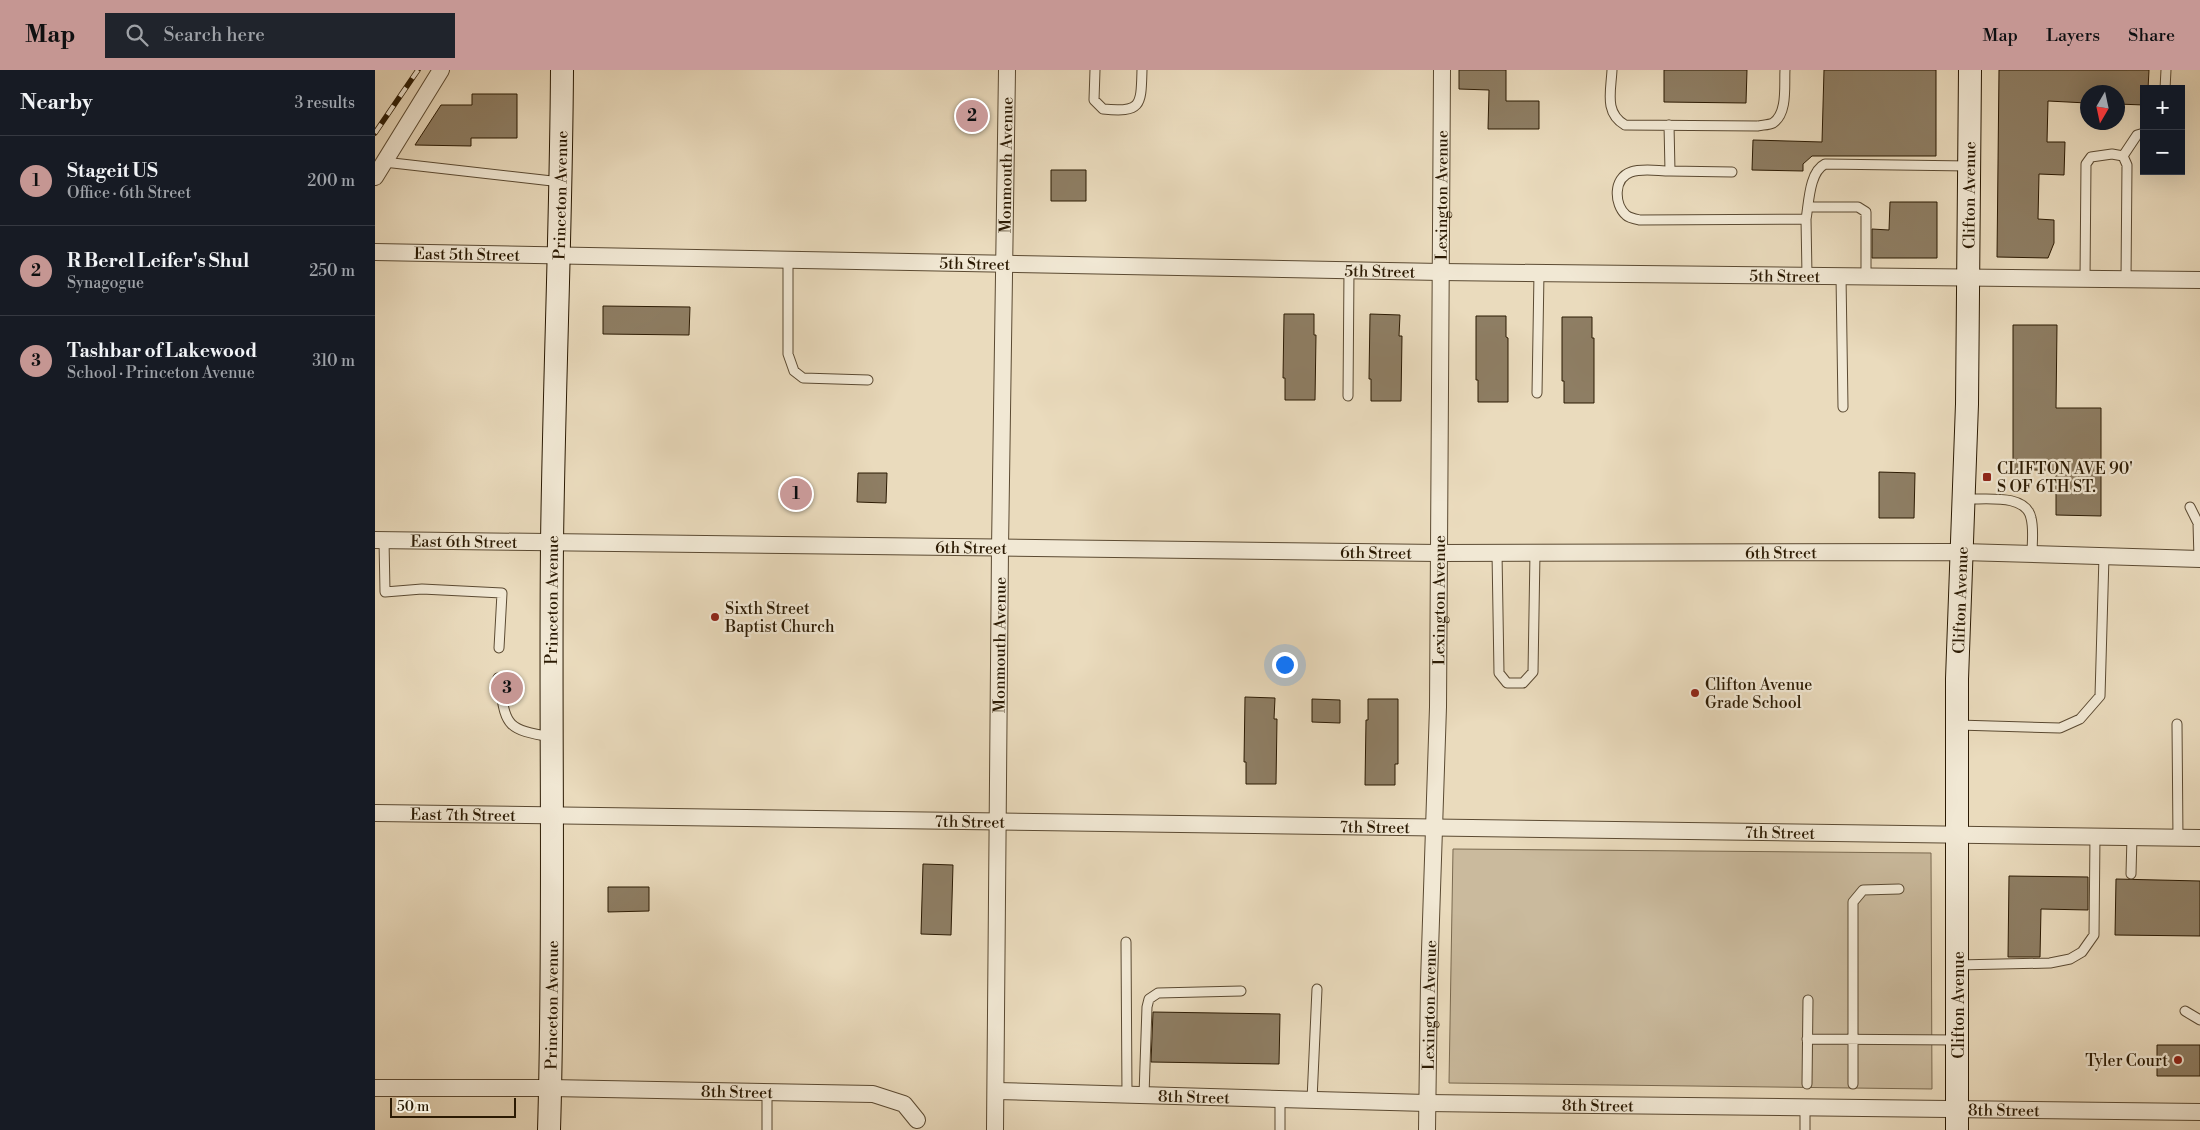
<!DOCTYPE html>
<meta charset="utf-8">
<style>
body{margin:0;font-family:"Libre Bodoni",serif;background:#20242c;color:#f1f3f6}
.controls{position:absolute;right:15px;top:15px;display:grid;overflow:hidden;border-radius:0px;box-shadow:0 5px 20px #0002}
.controls button{width:45px;height:45px;display:grid;place-items:center;padding:0;border:0;border-bottom:1px solid #363941;background:#171b24;color:#f1f3f6;font:25px sans-serif}
.compass{position:absolute;left:1705px;top:15px;width:45px;height:45px;border-radius:50%;background:#171b24;box-shadow:0 5px 20px #0002;rotate:189deg}
.scale{position:absolute;left:15px;bottom:12px;width:126px;box-sizing:border-box;padding-left:5px;border:2px solid #2b1a03;border-top:0;font-size:14px;line-height:18px;white-space:nowrap;color:#2b1a03;-webkit-text-stroke:4px #f1e8d4;paint-order:stroke}
.you{position:absolute;left:909px;top:594px;width:18px;height:18px;margin:-12px;border:4px solid #fff;border-radius:50%;background:#1a73e8;box-shadow:0 0 0 8px #1a73e833}
.badge{display:grid;place-items:center;width:32px;height:32px;border-radius:50%;background:#c59692;color:#111;font-size:16px;font-weight:700}
.pin{position:absolute;translate:-50% -50%;border:2px solid #fff;box-shadow:0 1px 5px #0006}
.list{margin:0;padding:0;list-style:none}
h2{display:flex;justify-content:space-between;align-items:center;height:65px;margin:0;padding:0 20px;font-size:21px}
h2 small{font-size:16px;font-weight:400;color:#9ea1a6}
.list li{display:grid;grid-template-columns:32px 1fr auto;gap:15px;align-items:center;box-sizing:border-box;height:90px;padding:0 20px;border-top:1px solid #363941}
.list b{display:block;font-size:19px;white-space:nowrap}
.list p{margin:0;font-size:16px;white-space:nowrap;color:#9ea1a6}
.list em{font-size:16px;font-style:normal;color:#9ea1a6}
.icon{flex:none;width:28px;height:28px;fill:none;stroke:currentColor;stroke-width:2;stroke-linecap:round;stroke-linejoin:round}
.map{position:relative;flex:none;width:1825px;height:1060px;overflow:hidden}
header{display:flex;align-items:center;gap:30px;box-sizing:border-box;height:70px;padding:0 25px;background:#c59692;color:#111}
header strong{font-size:24px}
nav{display:flex;gap:28px;margin-inline-start:auto;font-size:18px}
.search{width:350px;height:45px;background:#20242c;display:flex;align-items:center;gap:12px;box-sizing:border-box;padding:0 18px;border-radius:0px;color:#9ea1a6;font-size:19px}
main{display:flex}
aside{flex:1;background:#171b24}
.map>svg:first-child{display:block}
.green{fill:#caba9d;stroke:#7a6a50}
.building{fill:#8e7e64;stroke:#2b1a03}
.lines{fill:none;stroke-linecap:round;stroke-linejoin:round}
.lane-casing{stroke:#5b4a32;stroke-width:11}
.street-casing{stroke:#5b4a32;stroke-width:18}
.secondary-casing{stroke:#2b1a03;stroke-width:24}
.lane{stroke:#f1e8d4;stroke-width:9}
.street{stroke:#f1e8d4;stroke-width:16}
.secondary{stroke:#f1e8d4;stroke-width:22}
.rail-casing{stroke:#2b1a03;stroke-width:5.5}
.rail{stroke:#f1e8d4;stroke-width:4;stroke-dasharray:11;stroke-linecap:butt}
.poi-dot{fill:#8f2418;stroke:#f1e8d4;stroke-width:2}
.labels{text-anchor:middle;stroke-width:4.5;stroke-linejoin:round;paint-order:stroke}
.street-label{font-size:16px;fill:#2b1a03;stroke:#f1e8d4}
.poi-label{font-size:16px;fill:#2b1a03;stroke:#f1e8d4;text-anchor:start}
</style>
<header>
<strong>Map</strong>
<div class="search"><svg class="icon" aria-label="search" viewBox="0 0 24 24"><circle cx="10" cy="10" r="6"/><path d="M15 15l6 6"/></svg>Search here</div>
<nav><a>Map</a><a>Layers</a><a>Share</a></nav>
</header>
<main>
<aside>
<h2>Nearby<small>3 results</small></h2>
<ul class="list">
<li><span class="badge">1</span><div><b>Stageit US</b><p>Office · 6th Street</p></div><em>200 m</em></li>
<li><span class="badge">2</span><div><b>R Berel Leifer's Shul</b><p>Synagogue</p></div><em>250 m</em></li>
<li><span class="badge">3</span><div><b>Tashbar of Lakewood</b><p>School · Princeton Avenue</p></div><em>310 m</em></li>
</ul>
</aside>
<div class="map">
<svg width="1825" height="1060" viewBox="0 0 1825 1060">
<rect width="100%" height="100%" fill="#eadbbd"/>
<filter id="stains"><feTurbulence type="fractalNoise" baseFrequency=".004" numOctaves="4"/><feColorMatrix values="0 0 0 0 .2 0 0 0 0 .09 0 0 0 0 .02 0 0 0 .5 -.17"/></filter>
<radialGradient id="worn" r=".72"><stop offset=".6" stop-color="#630" stop-opacity="0"/><stop offset="1" stop-color="#630" stop-opacity=".3"/></radialGradient>
<path class="green" d="M1078,779L1556,783L1557,1019L1074,1013Z"/>
<path class="building" d="M1084,0H1131V31H1164V59H1113L1114,20L1084,19Z
M1289,0H1372L1371,33L1289,32Z
M1449,0H1561V86H1437L1428,94V101L1377,100L1378,70L1447,72Z
M1624,0H1774L1773,19H1769V35L1742,34V22H1712V33L1673,31L1672,72H1690L1689,105L1664,104L1663,149L1679,150V173L1673,188L1622,187Z
M97,24H142V68H96V76L40,75L66,35H97Z
M676,100H711V131H676Z
M1515,132H1562V188H1497V159L1514,160Z
M228,236L315,237L314,265L228,264Z
M909,244H939V265H941L940,330H910V308H908Z
M995,244L1025,245L1024,266H1027L1026,331H996V309H994Z
M1101,246H1131V267L1133,268V332H1103V310H1101Z
M1187,247H1217V268H1219V333H1189V311H1187Z
M1638,255H1682L1681,338H1726V446L1681,445V400H1638Z
M1504,402L1540,403L1539,448H1504Z
M483,403H512L511,433L482,432Z
M870,627L900,628L899,649H902L901,714H871V692H869Z
M937,629L965,630V653L937,652Z
M993,629H1023V694H1020V715H990L991,650H993Z
M548,794L578,795L576,865L546,864Z
M1634,806L1713,807V840L1666,839L1665,887H1633Z
M1741,809L1825,811V866L1740,865Z
M233,817H274V841L233,842Z
M778,942L905,944L904,994L776,992Z
M1782,975H1825V1006H1782Z"/>
<g class="lines">
<g class="lane-casing">
<path id="lane" d="M720,0L719,30L728,39C767,43 766,35 767,0
M1237,0C1236,21 1229,43 1250,55L1383,56C1387,55 1394,55 1398,53C1413,43 1409,15 1410,0
M1790,19L1791,0
M1294,55L1295,101L1357,102
M1748,86L1762,65L1769,63
M9,92L186,112
M1295,101C1283,101 1267,98 1256,102C1238,108 1239,134 1251,145C1254,148 1260,149 1265,150L1431,149L1432,205
M1434,137H1483L1491,142V206
M1431,149C1434,133 1434,102 1450,94L1594,96
M413,189V284L419,301L428,308L493,310
M1466,206L1468,337
M1710,209L1711,94L1716,87L1737,84L1748,86L1752,95L1751,209
M1162,323L1164,203
M973,326L974,200
M1589,429C1610,430 1651,423 1656,448C1659,459 1657,473 1657,484
M1815,437L1823,453L1824,489
M9,470L10,522L47,519L127,523L124,578
M1122,483L1124,603L1132,613H1148L1158,602L1160,483
M123,608C132,654 127,659 176,667
M1802,654L1803,768
M1583,655L1685,658L1705,649L1725,626L1729,486
M1756,804L1757,767
M751,872L752,1025
M1583,895L1675,893L1695,889L1707,882L1719,865L1720,766
M1810,941L1825,950
M1432,969L1582,970
M1432,1014L1433,930
M1478,1014V832L1488,820L1524,819
M769,1025L772,937L774,929L783,923L866,921
M937,1030L942,919
M1430,1037V1060
M392,1060V1022
M905,1060V1029"/>
</g>
<g class="street-casing">
<g id="street">
<path d="M0,107L66,0"/>
<path id="s1" d="M0,182L1066,202L1825,210"/>
<path id="s2" d="M0,470L1064,483L1587,482L1825,489"/>
<path id="s3" d="M0,743L1825,768"/>
<path id="s4" d="M0,1018H175L498,1024L529,1034L542,1050"/>
<path id="s5" d="M621,1021L1052,1033L1825,1042"/>
<path id="s6" d="M620,1060L625,479L632,0"/>
<path id="s7" d="M1052,1060L1054,911L1063,637L1067,0"/>
</g>
</g>
<g class="secondary-casing">
<g id="secondary">
<path id="s8" d="M174,1060C180,865 175,669 177,474C179,316 186,158 187,0"/>
<path id="s9" d="M1582,1060V609L1592,334L1595,0"/>
</g>
</g>
<use href="#lane" class="lane"/>
<use href="#street" class="street"/>
<use href="#secondary" class="secondary"/>
<g class="rail-casing">
<path id="rail" d="M0,63L43,0"/>
</g>
<use href="#rail" class="rail"/>
</g>
<g class="poi-dot">
<rect x="1607" y="402" width="10" height="10" rx="2.5"/>
<circle cx="340" cy="547" r="5"/>
<circle cx="1320" cy="623" r="5"/>
<circle cx="1803" cy="990" r="5"/>
</g>
<g class="labels">
<g class="street-label">
<text dy="6" stroke="none"><textPath href="#s6" startOffset="965">Monmouth Avenue</textPath></text>
<text dy="6" stroke="none"><textPath href="#s8" startOffset="935">Princeton Avenue</textPath></text>
<text dy="6" stroke="none"><textPath href="#s7" startOffset="935">Lexington Avenue</textPath></text>
<text dy="6" stroke="none"><textPath href="#s9" startOffset="935">Clifton Avenue</textPath></text>
<text dy="6" stroke="none"><textPath href="#s1" startOffset="92">East 5th Street</textPath></text>
<text dy="6" stroke="none"><textPath href="#s1" startOffset="600">5th Street</textPath></text>
<text dy="6" stroke="none"><textPath href="#s1" startOffset="1005">5th Street</textPath></text>
<text dy="6" stroke="none"><textPath href="#s1" startOffset="1410">5th Street</textPath></text>
<text dy="6" stroke="none"><textPath href="#s2" startOffset="89">East 6th Street</textPath></text>
<text dy="6" stroke="none"><textPath href="#s2" startOffset="596">6th Street</textPath></text>
<text dy="6" stroke="none"><textPath href="#s2" startOffset="1001">6th Street</textPath></text>
<text dy="6" stroke="none"><textPath href="#s2" startOffset="1406">6th Street</textPath></text>
<text dy="6" stroke="none"><textPath href="#s8" startOffset="530">Princeton Avenue</textPath></text>
<text dy="6" stroke="none"><textPath href="#s7" startOffset="530">Lexington Avenue</textPath></text>
<text dy="6" stroke="none"><textPath href="#s9" startOffset="530">Clifton Avenue</textPath></text>
<text dy="6" stroke="none"><textPath href="#s6" startOffset="485">Monmouth Avenue</textPath></text>
<text dy="6" stroke="none"><textPath href="#s3" startOffset="88">East 7th Street</textPath></text>
<text dy="6" stroke="none"><textPath href="#s3" startOffset="595">7th Street</textPath></text>
<text dy="6" stroke="none"><textPath href="#s3" startOffset="1000">7th Street</textPath></text>
<text dy="6" stroke="none"><textPath href="#s3" startOffset="1405">7th Street</textPath></text>
<text dy="6" stroke="none"><textPath href="#s8" startOffset="125">Princeton Avenue</textPath></text>
<text dy="6" stroke="none"><textPath href="#s7" startOffset="125">Lexington Avenue</textPath></text>
<text transform="translate(1583 935) rotate(-90)" y="6">Clifton Avenue</text>
<text dy="6" stroke="none"><textPath href="#s4" startOffset="362">8th Street</textPath></text>
<text dy="6" stroke="none"><textPath href="#s5" startOffset="198">8th Street</textPath></text>
<text dy="6" stroke="none"><textPath href="#s5" startOffset="602">8th Street</textPath></text>
<text dy="6" stroke="none"><textPath href="#s5" startOffset="1008">8th Street</textPath></text>
</g>
<g class="poi-label">
<text x="1622" y="404">CLIFTON AVE 90'<tspan x="1622" dy="18">S OF 6TH ST.</tspan></text>
<text x="350" y="544">Sixth Street<tspan x="350" dy="18">Baptist Church</tspan></text>
<text x="1330" y="620">Clifton Avenue<tspan x="1330" dy="18">Grade School</tspan></text>
<text x="1793" y="996" text-anchor="end">Tyler Court</text>
</g>
</g>
<rect width="100%" height="100%" filter="url(#stains)"/>
<rect width="100%" height="100%" fill="url(#worn)"/>
</svg>
<div class="controls">
<button>+</button>
<button>−</button>
</div>
<svg class="compass" viewBox="-18 -18 36 36"><path d="M0-13l5 13h-10z" fill="#e53935"/><path d="M0 13l5-13h-10z" fill="#9ea1a6"/></svg>
<div class="scale">50 m</div>
<div class="you"></div>
<div class="pin badge" style="left:421px;top:424px">1</div>
<div class="pin badge" style="left:597px;top:46px">2</div>
<div class="pin badge" style="left:132px;top:618px">3</div>
</div>
</main>
